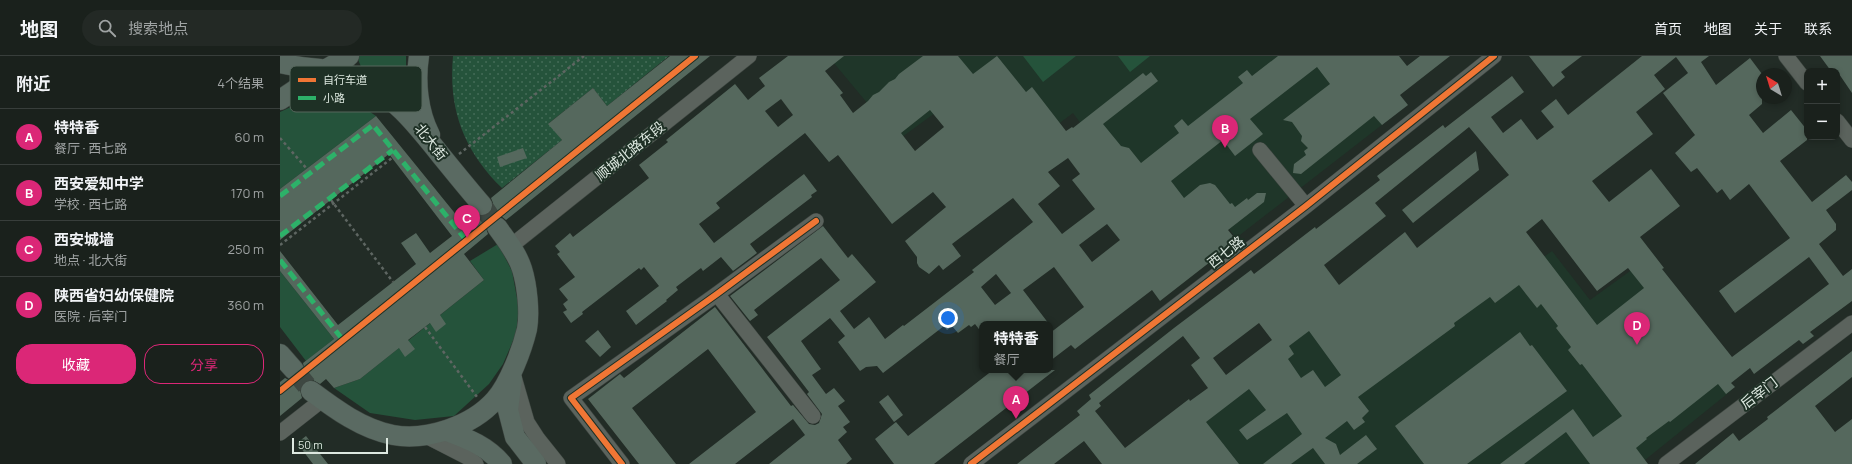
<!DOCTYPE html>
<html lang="zh">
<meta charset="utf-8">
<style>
body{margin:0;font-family:Manrope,"Noto Sans SC",sans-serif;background:#232925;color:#f1f3f6}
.controls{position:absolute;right:12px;top:12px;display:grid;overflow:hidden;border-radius:8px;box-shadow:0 2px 6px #0003}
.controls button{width:36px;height:36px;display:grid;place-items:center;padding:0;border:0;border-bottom:1px solid #383e3b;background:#1a211c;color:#f1f3f6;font:20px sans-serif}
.compass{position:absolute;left:1476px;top:12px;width:36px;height:36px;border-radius:50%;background:#1a211c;box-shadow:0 2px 6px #0003;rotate:322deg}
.scale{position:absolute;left:12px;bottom:10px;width:96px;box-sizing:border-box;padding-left:4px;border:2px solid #dde8e0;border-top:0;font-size:11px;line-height:14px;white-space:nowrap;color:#dde8e0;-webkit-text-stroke:3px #1e3025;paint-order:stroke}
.you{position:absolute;left:668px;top:262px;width:14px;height:14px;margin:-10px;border:3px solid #fff;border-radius:50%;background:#1a73e8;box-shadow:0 0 0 6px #1a73e833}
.badge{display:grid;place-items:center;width:26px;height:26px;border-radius:50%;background:#db2777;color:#fff;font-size:13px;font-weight:700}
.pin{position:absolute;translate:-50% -33px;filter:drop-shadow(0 1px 2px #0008)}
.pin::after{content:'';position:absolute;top:21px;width:14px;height:12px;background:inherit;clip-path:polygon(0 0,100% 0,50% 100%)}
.popup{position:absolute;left:699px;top:265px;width:74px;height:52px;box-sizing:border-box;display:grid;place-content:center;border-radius:8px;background:#1a211c;filter:drop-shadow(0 1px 3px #0005);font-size:13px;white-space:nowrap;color:#9fa3a3}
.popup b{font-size:15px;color:#f1f3f6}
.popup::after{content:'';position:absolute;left:50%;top:100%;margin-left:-8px;border:8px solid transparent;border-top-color:#1a211c}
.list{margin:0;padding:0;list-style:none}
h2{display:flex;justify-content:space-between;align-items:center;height:52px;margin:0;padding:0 16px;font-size:17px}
h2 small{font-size:13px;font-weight:400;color:#9fa3a3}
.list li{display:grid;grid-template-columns:26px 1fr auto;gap:12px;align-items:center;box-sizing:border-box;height:56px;padding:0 16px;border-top:1px solid #383e3b}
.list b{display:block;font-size:15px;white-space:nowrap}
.list p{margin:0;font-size:13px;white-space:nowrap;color:#9fa3a3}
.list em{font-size:13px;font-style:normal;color:#9fa3a3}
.actions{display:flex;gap:8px;padding:12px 16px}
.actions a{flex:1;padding:9px 0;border:1px solid #db2777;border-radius:16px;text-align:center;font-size:14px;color:#db2777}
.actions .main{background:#db2777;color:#fff}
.icon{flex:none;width:22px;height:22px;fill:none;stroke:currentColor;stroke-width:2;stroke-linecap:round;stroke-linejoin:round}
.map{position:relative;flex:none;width:1572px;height:408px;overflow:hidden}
header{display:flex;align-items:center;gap:24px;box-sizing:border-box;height:56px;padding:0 20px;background:#1a211c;border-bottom:1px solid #383e3b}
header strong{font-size:19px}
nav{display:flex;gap:22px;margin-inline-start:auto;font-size:14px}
.search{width:280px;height:36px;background:#232925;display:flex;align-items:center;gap:10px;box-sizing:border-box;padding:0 14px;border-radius:22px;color:#9fa3a3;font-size:15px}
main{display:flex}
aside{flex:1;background:#1a211c}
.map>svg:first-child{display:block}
.built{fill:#1f3629}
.grass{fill:#25533b}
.park{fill:url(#park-dots)}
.building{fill:#55685d;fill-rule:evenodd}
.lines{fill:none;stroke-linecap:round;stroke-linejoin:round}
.major-tunnel{stroke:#3e4842;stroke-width:20;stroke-dasharray:20 10;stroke-linecap:butt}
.minor-casing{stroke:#3e4641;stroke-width:16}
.major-casing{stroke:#3e4641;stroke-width:21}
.path{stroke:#5e6662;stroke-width:2.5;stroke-dasharray:3 3;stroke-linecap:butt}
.minor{stroke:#5b635d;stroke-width:15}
.major{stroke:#5a6a62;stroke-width:20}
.quiet{stroke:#2db169;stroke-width:5;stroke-dasharray:10 5;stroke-linecap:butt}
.cycleway-casing{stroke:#1e3025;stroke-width:8}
.cycleway{stroke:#f07635;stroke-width:6}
.labels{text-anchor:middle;stroke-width:4;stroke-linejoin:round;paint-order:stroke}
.street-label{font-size:14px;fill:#dde8e0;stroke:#1e3025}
.key{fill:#1e3025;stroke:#57675d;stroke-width:1}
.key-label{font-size:11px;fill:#dde8e0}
</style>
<header>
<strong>地图</strong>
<div class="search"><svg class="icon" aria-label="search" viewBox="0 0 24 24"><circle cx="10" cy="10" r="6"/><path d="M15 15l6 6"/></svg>搜索地点</div>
<nav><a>首页</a><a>地图</a><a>关于</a><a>联系</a></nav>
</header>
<main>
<aside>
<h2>附近<small>4个结果</small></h2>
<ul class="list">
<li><span class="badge">A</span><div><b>特特香</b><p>餐厅 · 西七路</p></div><em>60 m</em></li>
<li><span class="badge">B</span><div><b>西安爱知中学</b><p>学校 · 西七路</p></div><em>170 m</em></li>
<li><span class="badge">C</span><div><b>西安城墙</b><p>地点 · 北大街</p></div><em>250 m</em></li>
<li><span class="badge">D</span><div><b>陕西省妇幼保健院</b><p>医院 · 后宰门</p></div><em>360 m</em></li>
</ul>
<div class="actions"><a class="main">收藏</a><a>分享</a></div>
</aside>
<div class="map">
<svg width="1572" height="408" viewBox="0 0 1572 408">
<defs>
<pattern id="park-dots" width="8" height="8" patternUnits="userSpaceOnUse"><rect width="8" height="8" fill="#25533b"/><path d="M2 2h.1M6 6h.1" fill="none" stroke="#446c57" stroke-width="1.8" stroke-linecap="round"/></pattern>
</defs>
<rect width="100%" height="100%" fill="#222c26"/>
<path class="built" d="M548,0H1063L1112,61L956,182L927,145L883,179L793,57L737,99L685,35L618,84Z
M1272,195L1310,244L1353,213L1452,334L1360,408H885V369L1025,262L1243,216Z"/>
<path class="grass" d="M79,0H126V27L82,13L77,1Z
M743,0H796L763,26Z
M838,0H870L850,16Z
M28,43H65L80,49L96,60L0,133V56Z
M218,188L232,215L239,253L236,278L223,308L209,328L174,360L135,364L90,357L54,332L80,323L204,224L190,205Z
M0,215L54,283L26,305L0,271Z"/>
<path class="park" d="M173,0H389L327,50L313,32L269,67L282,84L222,132C184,95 168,53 173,0Z"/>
<path class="building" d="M390,0H430L226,164L221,160H216L210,162L207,166L206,172L208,178L184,198L204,224L160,259L166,268L156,276L150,267L128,284L135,293L125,301L119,292L80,323L54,332L46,323L40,328L33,324L26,325L22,328L20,333L22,342L0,360V326L5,322L11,325H17L21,323L25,317L23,307L54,283L0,215V195L58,269L136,208L121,187L136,177L150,197L172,180L109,98L0,184V133L96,60L182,166L193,157L199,160H204L210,157L213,153V147L211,142L282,84L268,68L313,32L327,50Z
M508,0H564L545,15L563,37L560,39L573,57L588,45L593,39L599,36L609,26L615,23L619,18L643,0H678L693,18L717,0L746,36L752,31L786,75L792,71L793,72L863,17L866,20L871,16L878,25L823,68L841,90L849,92L861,107L899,77L894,70L902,63L908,70L963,27L958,21L967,14L972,20L998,0H1119L1127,10L1140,0H1170L1120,39L1128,49L1102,69L1094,60L1021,118L1013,117L1014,108L1026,99L1024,95L1028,92L1021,85L1022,80L1012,66L1003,64L1050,28L1037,11L970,63L983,78L955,100L943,84L891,125L904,142L920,129L930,127L935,129L950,148L952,147L955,151L967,142L968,144L977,137H986L984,146L948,174L957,185L880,245L872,234L795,293L791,289L770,305V277L804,251L774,211L743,234L769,268H702V277L695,268L691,271L689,269L678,277L672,270L667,274L664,270L603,317L597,310L586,311L580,315L558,286L565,280L550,262L521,285L541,313L532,319L546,338L554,332L565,345L558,350L570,366L563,371L567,376L558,384L572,403L566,408H489L525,379L513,363L455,408H409L476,356L428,293L352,352L396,408H359L308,343L340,318L344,322L435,251L511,350L513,349L529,368L535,369L539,367L542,358L527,338L529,336L487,281L560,224L541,202L474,254L478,259L470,265L450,240L543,170L568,202L572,198L596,226L560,255L574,273L589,261L605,283L623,269L624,270L694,216L692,214L753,166L733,142L672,188L681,200L663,214L659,209L649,218L639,211L637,207V201L625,185L666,151L653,136L612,168L558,99L549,106L525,77L436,147L440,152L419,168L434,187L524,118L537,135L531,139L532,141L470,188L477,197L453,215L441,201L423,215L421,212L396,231L398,234L386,244L387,245L356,269L346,255L379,230L364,211L361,214L359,212L302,256L303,258L291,267L283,256L287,254L283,248L288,244L279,233L295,221L277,198L280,196L275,190L290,177L293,181L369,122L359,109L388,86L386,84L455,28L468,44L485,30L479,22ZM501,43L513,59L498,71L485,55ZM650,54L664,71L635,95L621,77ZM788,102L800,118L792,124L815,153L782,178L758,148L780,130L768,116ZM827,168L840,184L812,206L799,189ZM716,218L731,237L715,249L701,231Z
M1249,0H1302L1281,16L1285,21L1273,31Z
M1362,0H1429L1421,6L1436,29L1470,2L1482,18V48L1469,59L1483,77L1511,54L1527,74V84L1500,105L1532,146L1566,119L1572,126V134L1546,154L1556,168V174L1539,188L1563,220L1572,213V245L1530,276L1534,280L1523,288L1519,284L1474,318L1470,312L1451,327L1455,331L1446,338L1438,328L1390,366L1389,365L1366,382L1367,383L1356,392L1368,408H1310L1286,376L1244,408H1220L1293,353L1313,381L1342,360L1302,308L1300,309L1288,294L1291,291L1276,272L1278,270L1261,248L1257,252L1239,229L1215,247L1210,241L1174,267L1175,270L1078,341L1089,355L1082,362L1085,366L1074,374L1067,365L1045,382L1056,388L1060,399L1086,379L1097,393L1077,408H1045L1033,392L1011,408H983L1022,378L1007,357L967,384L959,374L986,354L969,333L926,366L959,408H822L804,385L774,408H737L800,359L797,355L811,343L809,339L894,272L971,214L974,218L1035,171L1036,173L1100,124L1097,120L1163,69L1165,72L1232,20L1244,36L1211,61L1223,77L1241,63L1257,84L1274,71L1261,55L1276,43L1288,59ZM1396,1L1408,17L1383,37L1415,79L1395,97L1411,116L1417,112L1437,137L1442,133L1450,144L1469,128L1510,182L1439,235L1455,257L1529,201L1549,228L1452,301L1382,213L1384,212L1360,181L1400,150L1371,113L1329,146L1312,125L1373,78L1356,56L1385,33L1374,19ZM1189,71L1229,119L1137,192L1125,176L1059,229L1044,209L1106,160L1095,147ZM1262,163L1317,235L1348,212L1364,232L1317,269L1246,176ZM979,267L992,284L946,319L933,302ZM1029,275L1061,319L1045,331L1033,314L1021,322L1008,303L1014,298L1009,290ZM903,280L920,302L911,309L928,332L910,345L909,343L845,392L815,355L821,350L819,347Z
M1540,0H1572V37L1557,15L1554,13L1551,15Z
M243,92L247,102L220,111L217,101Z
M1196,95L1199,114L1133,167L1122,154Z
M318,274L331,291L320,301L305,285Z
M1240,276L1250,290L1252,289L1287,335L1187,408H1144L1115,370Z
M1572,295V321L1535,350L1555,376L1572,363V408H1415L1453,377L1459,385L1488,363L1487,361Z
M713,314H775L654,408H614L595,383L616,366L628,380Z
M608,339L623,359L614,366L599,346Z
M26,380L48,408H33L17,387Z"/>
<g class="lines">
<path class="major-tunnel" d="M202,149L217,171
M14,314L31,335"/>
<g class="minor-casing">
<path id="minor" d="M1506,0L1527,27
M1557,65L1572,84
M980,94L1026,150
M231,190L469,0
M437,238L533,360
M234,321L247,366L258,383L278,408
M0,377L42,344
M146,380L187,401L196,408
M342,408L291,342L437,238L536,165
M691,408L1026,150L1214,0
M1386,408L1572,267"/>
</g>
<g class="major-casing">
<path id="major" d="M139,0C135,26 138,56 150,79
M0,7C25,14 54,11 77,22C114,39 139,72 163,102C176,118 189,134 202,149
M0,44L43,15L69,0
M0,298L14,314
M232,323L228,354L235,381L256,408
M31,335C55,353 82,373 113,379C147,385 192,370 215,344C229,328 242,294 247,273C250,256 247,229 242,213C237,197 226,184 217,171
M167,375C188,383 207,390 222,408"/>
</g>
<path class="path" d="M0,82L27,113
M179,98L304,0
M51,144L113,226
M0,189L112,102
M145,271L197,341"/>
<use href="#minor" class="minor"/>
<use href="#major" class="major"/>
<path class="quiet" d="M0,140L93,69L186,184
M0,180L113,94
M0,204L63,284"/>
<g class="cycleway-casing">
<path id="cycleway" d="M0,335L415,0
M342,408L291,342L437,238L536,165
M691,408L1026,150L1214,0"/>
</g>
<use href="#cycleway" class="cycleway"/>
</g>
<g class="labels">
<g class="street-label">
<text transform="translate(151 86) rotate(51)" y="5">北大街</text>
<text transform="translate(350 95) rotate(-39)" y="5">顺城北路东段</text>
<text transform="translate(946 196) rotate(-38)" y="5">西七路</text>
<text transform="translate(1479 337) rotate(-37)" y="5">后宰门</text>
</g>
</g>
<rect x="10" y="10" width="132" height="46" rx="6" class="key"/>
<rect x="18" y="22" width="18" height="4" fill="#f07635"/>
<rect x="18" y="40" width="18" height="4" fill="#2db169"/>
<g class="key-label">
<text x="43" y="28">自行车道</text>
<text x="43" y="46">小路</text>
</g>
</svg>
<div class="controls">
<button>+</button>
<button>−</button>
</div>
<svg class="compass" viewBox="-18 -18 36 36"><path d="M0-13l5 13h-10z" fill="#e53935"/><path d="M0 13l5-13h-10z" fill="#9fa3a3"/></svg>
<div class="scale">50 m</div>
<div class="you"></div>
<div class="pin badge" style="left:736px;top:363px">A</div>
<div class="popup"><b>特特香</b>餐厅</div>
<div class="pin badge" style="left:945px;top:92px">B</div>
<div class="pin badge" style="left:187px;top:182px">C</div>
<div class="pin badge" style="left:1357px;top:289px">D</div>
</div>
</main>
